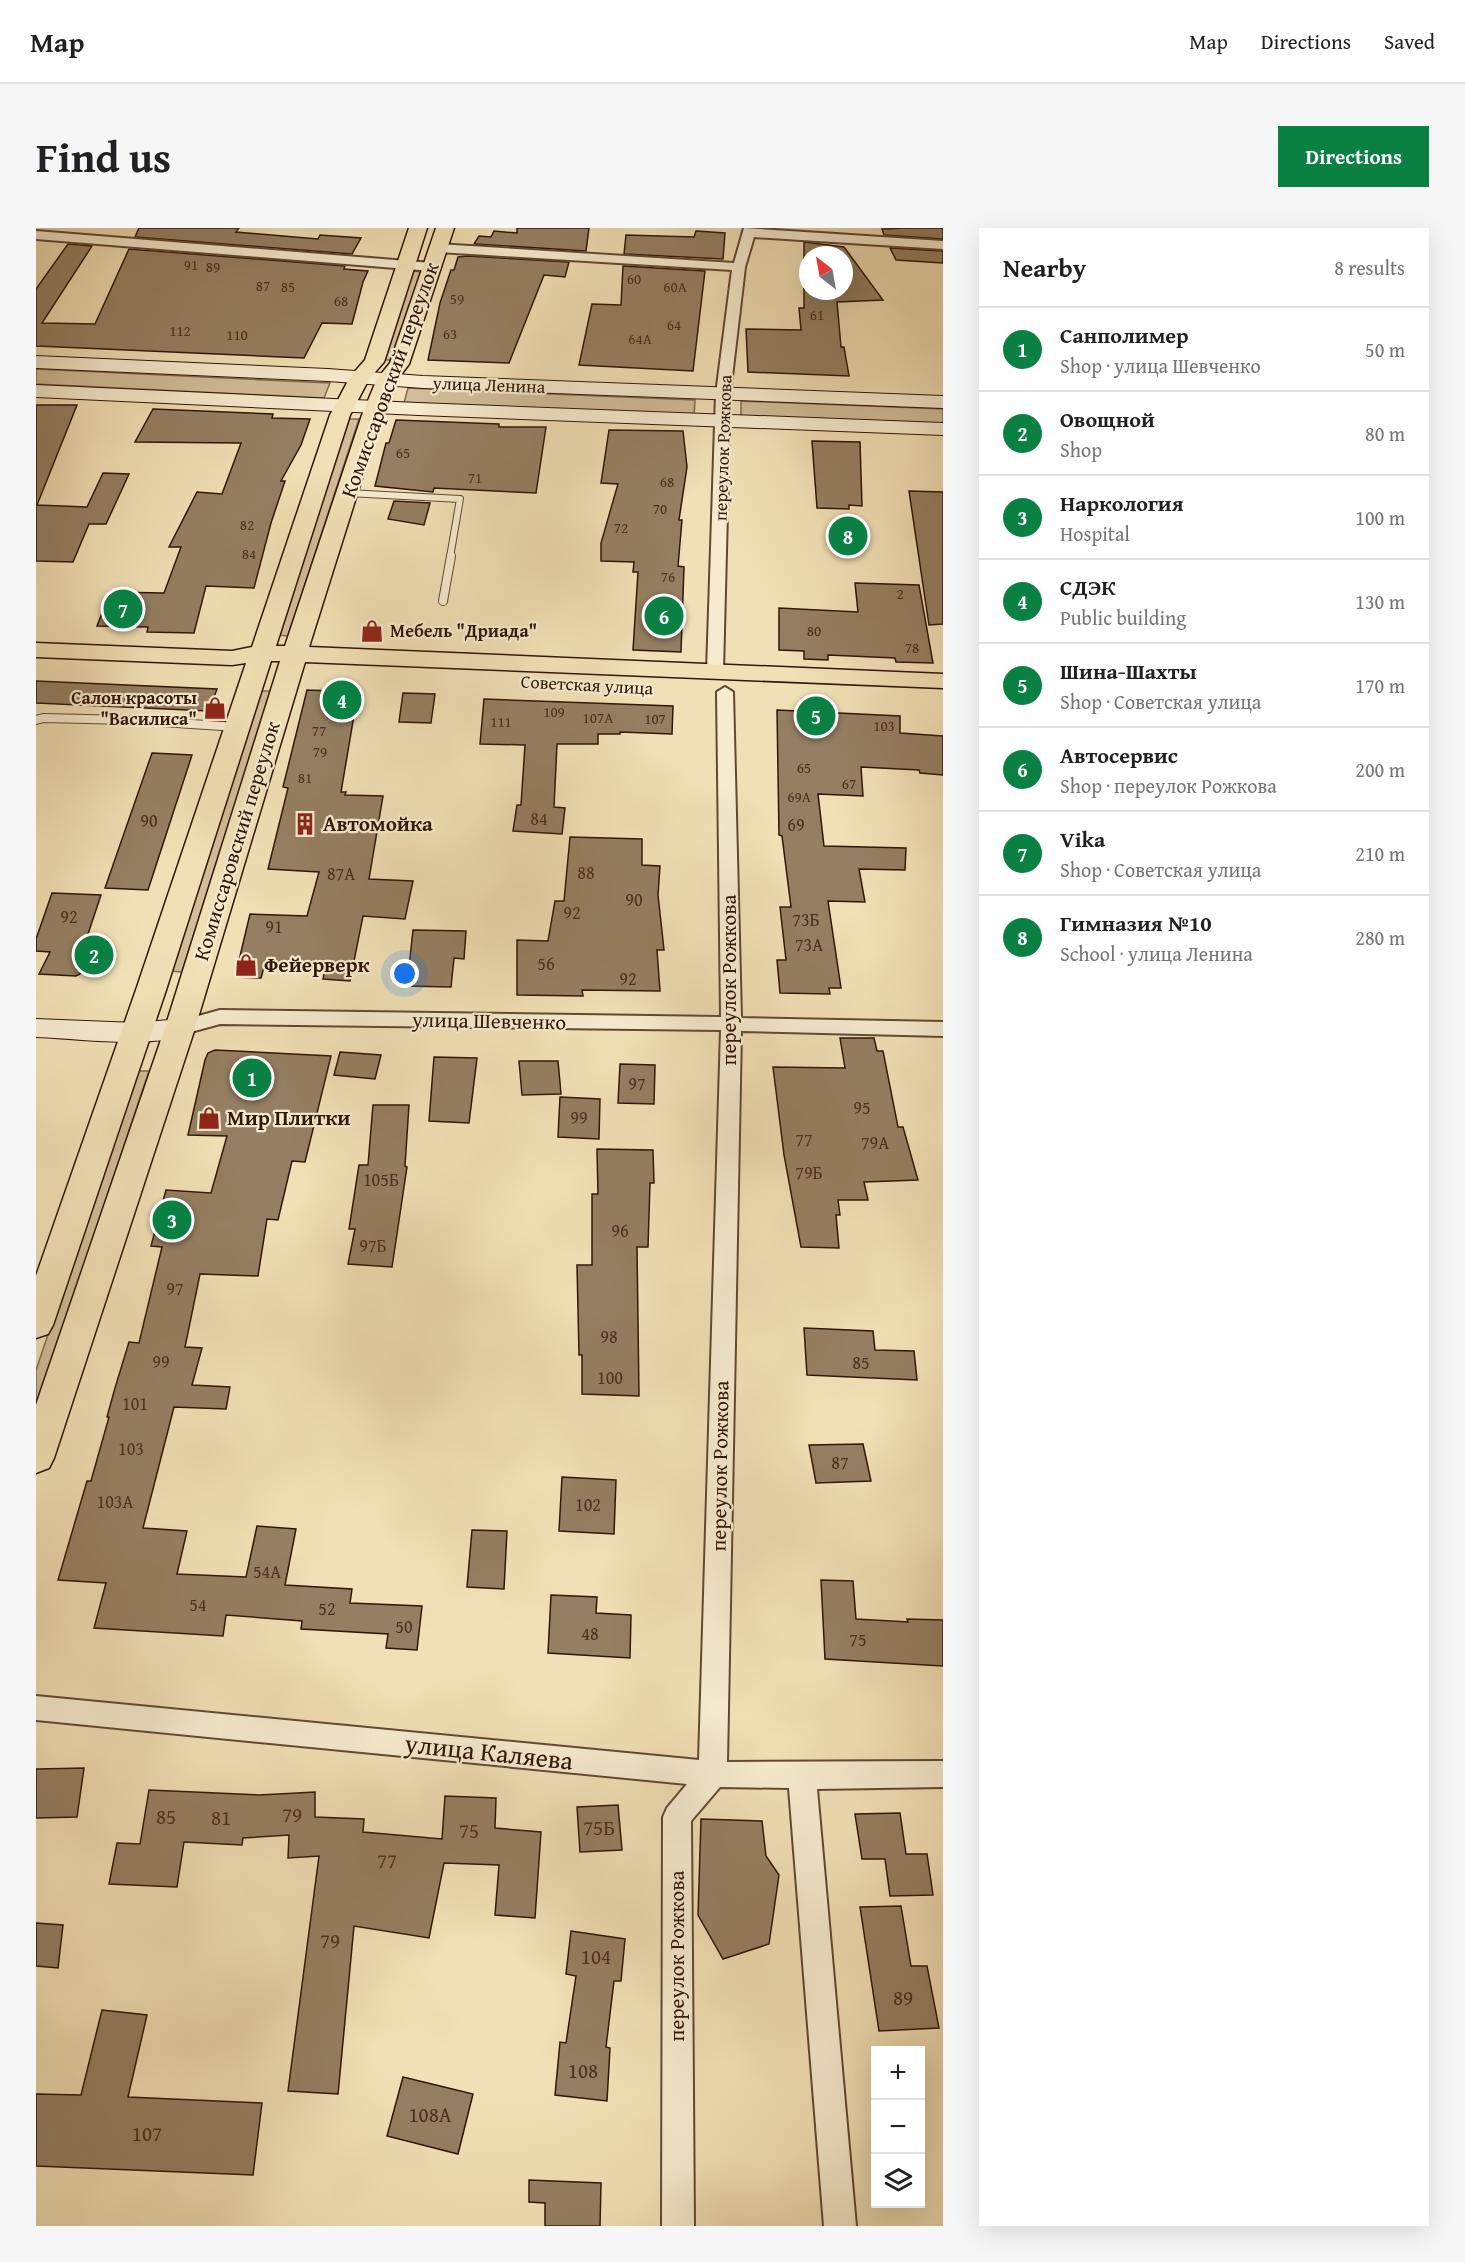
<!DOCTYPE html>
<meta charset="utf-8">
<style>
body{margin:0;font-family:"Gentium Book Plus",serif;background:#f6f6f6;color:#202124}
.controls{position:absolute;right:18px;bottom:18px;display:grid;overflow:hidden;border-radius:0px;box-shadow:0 6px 24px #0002}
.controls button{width:54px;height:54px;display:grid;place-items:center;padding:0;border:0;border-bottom:2px solid #e0e0e0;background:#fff;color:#202124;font:30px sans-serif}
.compass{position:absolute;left:763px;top:18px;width:54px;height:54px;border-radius:50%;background:#fff;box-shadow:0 6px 24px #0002;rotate:329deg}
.you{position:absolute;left:369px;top:746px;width:21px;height:21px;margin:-15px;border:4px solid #fff;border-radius:50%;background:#1a73e8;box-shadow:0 0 0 9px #1a73e833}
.badge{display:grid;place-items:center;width:39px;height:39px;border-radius:50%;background:#0b8043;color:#fff;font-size:20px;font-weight:700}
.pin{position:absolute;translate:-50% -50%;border:3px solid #fff;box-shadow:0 2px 6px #0006}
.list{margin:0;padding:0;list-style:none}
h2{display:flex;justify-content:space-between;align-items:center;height:78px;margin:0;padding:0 24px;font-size:26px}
h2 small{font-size:20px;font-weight:400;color:#757577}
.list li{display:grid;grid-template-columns:39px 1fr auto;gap:18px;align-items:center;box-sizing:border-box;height:84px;padding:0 24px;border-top:2px solid #e0e0e0}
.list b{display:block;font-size:22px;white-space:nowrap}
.list p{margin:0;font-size:20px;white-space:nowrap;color:#757577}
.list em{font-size:20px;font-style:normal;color:#757577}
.icon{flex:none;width:33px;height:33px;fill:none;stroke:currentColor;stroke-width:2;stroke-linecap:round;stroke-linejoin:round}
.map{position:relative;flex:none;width:907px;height:1998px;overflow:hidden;border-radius:0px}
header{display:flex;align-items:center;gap:36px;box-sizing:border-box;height:84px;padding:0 30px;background:#fff;border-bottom:2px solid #e0e0e0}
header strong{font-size:28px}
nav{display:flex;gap:33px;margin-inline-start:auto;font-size:21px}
.intro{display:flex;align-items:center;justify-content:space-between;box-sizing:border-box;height:144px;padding:0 36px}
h1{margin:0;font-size:42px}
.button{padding:15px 27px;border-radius:0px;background:#0b8043;color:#fff;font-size:21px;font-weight:700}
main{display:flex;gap:36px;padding:0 36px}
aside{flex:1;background:#fff;border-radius:0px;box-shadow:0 6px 24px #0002}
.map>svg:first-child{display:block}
.green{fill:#d1bd98;stroke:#826950;stroke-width:1.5}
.building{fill:#957f62;stroke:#321509;stroke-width:1.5;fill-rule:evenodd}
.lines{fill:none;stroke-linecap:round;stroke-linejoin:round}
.lane-far1-casing{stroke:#624834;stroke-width:8}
.lane-casing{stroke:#624834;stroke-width:10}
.street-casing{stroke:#624834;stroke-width:4}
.secondary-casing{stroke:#321509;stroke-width:2}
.primary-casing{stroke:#321509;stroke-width:3}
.lane-far1{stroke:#f6ebcf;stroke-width:6}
.lane{stroke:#f6ebcf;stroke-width:8}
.street{fill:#f6ebcf;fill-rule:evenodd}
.secondary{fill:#f6ebcf;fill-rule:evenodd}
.primary{fill:#f1e0b5;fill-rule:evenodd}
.labels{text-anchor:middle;stroke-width:4.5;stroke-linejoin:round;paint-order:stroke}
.far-number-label{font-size:15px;fill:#4b301f}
.far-street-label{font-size:18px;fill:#321509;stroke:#f6ebcf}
.far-poi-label{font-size:18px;font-weight:bold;fill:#321509;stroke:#f6ebcf;text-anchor:start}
.number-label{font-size:18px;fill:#4b301f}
.street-label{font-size:21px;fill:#321509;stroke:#f6ebcf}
.poi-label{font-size:21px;font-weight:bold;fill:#321509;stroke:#f6ebcf;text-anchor:start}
.near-number-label{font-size:21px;fill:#4b301f}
.near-street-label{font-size:26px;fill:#321509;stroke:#f6ebcf}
</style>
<header>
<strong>Map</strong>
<nav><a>Map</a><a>Directions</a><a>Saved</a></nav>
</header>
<div class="intro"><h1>Find us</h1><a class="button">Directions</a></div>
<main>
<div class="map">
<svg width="907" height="1998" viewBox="0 0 907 1998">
<rect width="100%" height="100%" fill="#f1e0b5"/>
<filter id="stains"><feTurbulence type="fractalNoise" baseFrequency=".00333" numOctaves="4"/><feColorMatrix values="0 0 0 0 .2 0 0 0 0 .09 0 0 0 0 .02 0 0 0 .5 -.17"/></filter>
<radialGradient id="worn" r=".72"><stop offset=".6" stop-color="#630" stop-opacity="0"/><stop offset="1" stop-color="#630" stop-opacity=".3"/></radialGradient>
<path class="green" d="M377,43L386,44L357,132H348Z
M0,141L294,155L288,170L0,156Z
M372,160L659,172L658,188L368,175Z
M705,173L907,181V198L705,190Z
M313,191H323L252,408L241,407Z
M223,463H235L146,744L133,743Z
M101,843H113L0,1181V1142Z"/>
<path class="building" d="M103,0H203L200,4L282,11L284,7L325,10L316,26L99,9Z
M481,0H553L550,23L438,16L443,8L455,9L458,3L481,5Z
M872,0H907V11L848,7L846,1Z
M660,3L689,5L687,31L588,26L590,7L658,9Z
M768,14L808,19L847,72L801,74L805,119H808L813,148L712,144L710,101L765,102L763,80H768ZM772,27H808V63H772Z
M32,16L56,18L6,95L59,96L93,21L309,38L308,41L332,43L327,54L316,96L286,95L268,130L0,118V61Z
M854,20L907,23V35L860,32Z
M431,28L533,34L529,49L508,47L473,135L392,132L404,75L415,42H418L422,29Z
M587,38L669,43L657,143L543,137L556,76L585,77Z
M0,177H41L1,277H0Z
M117,181L237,186L236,190L274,191L265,217L245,253H249L235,295L218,360L170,358L158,405L111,404L112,399L61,398L74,364L128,365L145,319H133L161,264L186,266L205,215L99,214Z
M360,192L463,196V199H510L500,265L398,260L397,264L339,258L350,215H353Z
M573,202L647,203L651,239L643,292H646L642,338L648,339L645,424L597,422L602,344H597L598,334L565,333V315L582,256L565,255Z
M776,213L824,214L826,278L813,277V281L781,280Z
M67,245L93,246L70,296H53L37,334L0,333V277L51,279Z
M873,263L907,264V396L893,397Z
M358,273L394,275L388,297L352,291Z
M819,355L883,357L897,435L860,434L859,430L792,427V432L768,431V423L743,422V380L822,384Z
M0,453L181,461L173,483L0,475Z
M271,462L322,464L305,564H310L309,567L347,568L333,651L377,653L369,691L327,688L314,753L287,751L289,742L228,739L225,750L199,749L214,686L271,688L283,644L232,641L252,560L247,559Z
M367,465L399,466L395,495L363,494Z
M448,471L637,478L636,506L584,504V506H562V516H521L518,579L529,580L526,606L477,603L481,577H485L489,517L444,516Z
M741,482L864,488V505L907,508V547L884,545L883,542L825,539L827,568L782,566L788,618L870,620L869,642L823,641L829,674L792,673L805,760H793L794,766L744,765L741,732H750L744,679H755L746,608L743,607Z
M116,525L156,527L112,662L69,660Z
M534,609L606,611V637L624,638L622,667L628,722H621L624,763L546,762L547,768L481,767V712L512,713L519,673H528Z
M16,665L65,667L48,718H69L61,737L40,748L3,746L14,724L0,723V711Z
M377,702L430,703L428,731L418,730L415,759L371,758Z
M804,810H838L841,823H847L862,899H867L882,952L828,954L832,972H802L804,987H800L803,1020L765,1019L748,927L737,839L809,840Z
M179,822L295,828L269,934L256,933L242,992L231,991L222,1048L164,1046L149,1119L166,1120L156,1157L194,1159L190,1181L138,1179L107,1300L151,1303L141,1346L210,1349L221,1298L260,1301L249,1357L316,1361L314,1375L386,1378L381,1422L350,1420L352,1406L265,1401L266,1393L190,1387L187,1408L58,1400L70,1355L22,1352L51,1253H55L73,1189H71L79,1160L93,1114L103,1115L126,1019L115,1018L130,962L175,965L191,908L152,907L169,832L172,825Z
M304,824L345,827L339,851L298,847Z
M398,829L441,830L433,895L393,893Z
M483,833H522L525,866L486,867Z
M584,836L619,837L618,876L582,875Z
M524,869L564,871L563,911L522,909Z
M337,877H373L369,938L371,939L356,1039L312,1036L319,1001H313L323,937H332Z
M561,921L617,922L618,955H614L612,1019H601L603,1168L546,1166V1127H543L541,1037H556V966H562Z
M768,1100L837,1103L839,1122L878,1123L881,1152L771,1147Z
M827,1216L835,1253L780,1255L773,1217Z
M526,1249L580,1252L578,1306L523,1303Z
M436,1302L471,1303L468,1361L431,1359Z
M785,1352L817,1353L820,1391L872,1394L871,1391L907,1392V1438L789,1431Z
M515,1367L561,1369L560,1385L595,1387L594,1430L512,1425Z
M48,1540L41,1589L0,1590V1541Z
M113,1562L223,1567L279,1564V1589L328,1591L327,1604L406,1611L409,1568L460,1570L459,1600L505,1604L499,1690L459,1687L463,1637L408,1635L393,1710L318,1698L302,1866L252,1863L283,1628L252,1630L253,1607L207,1610L206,1617L148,1614L141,1659L73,1656L81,1615L104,1616Z
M582,1577L586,1622L544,1624L541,1579Z
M864,1585L870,1626H891L897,1667L854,1668L849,1631H826L819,1586Z
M665,1591L726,1593L730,1628L743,1647L733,1716L687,1731L662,1687Z
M865,1678L875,1738H891L903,1800L843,1803L824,1679Z
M0,1695L27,1697L22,1740L0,1738Z
M535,1703L589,1711L585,1753H578L570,1819L574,1820L571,1873L519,1867L524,1814L530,1815L540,1748L530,1746Z
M66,1782L111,1787L92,1869L226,1875L217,1947L0,1938V1866L45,1867Z
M367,1849L437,1866L422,1926L351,1908Z
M493,1952L565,1955L564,1998H509V1975L493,1974Z"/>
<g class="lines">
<g class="lane-far1-casing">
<path id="lane-far1" d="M312,265L424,271L414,329"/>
</g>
<g class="lane-casing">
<path id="lane" d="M407,373L415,328
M0,492L7,490L94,492L201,499"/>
</g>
<g class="street-casing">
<path id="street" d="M708,0L907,13V21L718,9L709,39L694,166L687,443L679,448L671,443L680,166L696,42L402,24L396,20L402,16L698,35Z
M0,3L396,35L402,39L396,43L0,11Z
M689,459L697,464L705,790L907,794V808L705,803L691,1534L907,1533V1559L781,1561L820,1998H788L753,1560L684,1559L655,1593L658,1998H626L627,1589L631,1580L651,1556L0,1492V1468L663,1532L685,802L184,796L144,807L137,805L134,800L137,795L184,782L685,789L681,464Z"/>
</g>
<g class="secondary-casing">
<path id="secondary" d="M0,128L292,141L387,148L907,168V180L387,160L292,153L0,140Z
M0,157L382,175L907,195V207L382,187L0,169Z
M0,791L100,795L144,791L154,793L158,800L154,807C105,820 50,811 0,809Z"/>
</g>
<g class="primary-casing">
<path id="primary" d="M373,0H391L348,134L333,151L314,187L240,418H249L326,187L341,151L354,135L400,0H418L373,136L361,152L346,187L273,419L907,446V460L269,434L159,800L18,1230L13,1240L0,1245V1177L129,800L244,433H235L130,762L17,1097L12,1106L0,1110V1048L100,762L210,435L196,437L0,429V415L196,423L216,419L294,187L314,149L329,132Z"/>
</g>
<use href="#lane-far1" class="lane-far1"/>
<use href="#lane" class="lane"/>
<use href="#street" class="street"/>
<use href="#secondary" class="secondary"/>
<use href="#primary" class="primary"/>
</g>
<defs>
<g id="shop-bare" transform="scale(1.8)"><path d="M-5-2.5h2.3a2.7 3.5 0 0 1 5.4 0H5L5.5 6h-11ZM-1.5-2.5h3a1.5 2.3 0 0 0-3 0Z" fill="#8f2418" stroke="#f6ebcf" stroke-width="2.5" paint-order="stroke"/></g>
<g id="building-bare" transform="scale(1.8)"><path d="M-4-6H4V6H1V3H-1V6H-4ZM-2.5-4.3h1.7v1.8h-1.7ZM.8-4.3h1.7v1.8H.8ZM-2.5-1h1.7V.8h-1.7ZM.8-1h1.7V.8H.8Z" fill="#8f2418" stroke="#f6ebcf" stroke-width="2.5" paint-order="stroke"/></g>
</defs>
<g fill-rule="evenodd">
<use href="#shop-bare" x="336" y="403"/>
<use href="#shop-bare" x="179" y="480"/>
<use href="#building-bare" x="269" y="596"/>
<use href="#shop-bare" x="210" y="737"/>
<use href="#shop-bare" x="173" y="890"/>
</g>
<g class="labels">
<g class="far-number-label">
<text x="155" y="42">91</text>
<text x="177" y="44">89</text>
<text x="598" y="56">60</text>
<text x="227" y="63">87</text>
<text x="252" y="64">85</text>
<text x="639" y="64">60А</text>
<text x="421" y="76">59</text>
<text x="305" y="78">68</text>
<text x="781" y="92">61</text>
<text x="638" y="102">64</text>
<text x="144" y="108">112</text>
<text x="414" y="111">63</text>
<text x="201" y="112">110</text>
<text x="604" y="116">64А</text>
<text x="367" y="230">65</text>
<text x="439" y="255">71</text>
<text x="631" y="259">68</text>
<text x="624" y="286">70</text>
<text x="211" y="302">82</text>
<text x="585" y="305">72</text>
<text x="213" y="331">84</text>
<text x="632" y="354">76</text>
<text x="864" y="371">2</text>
<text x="778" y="408">80</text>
<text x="876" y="425">78</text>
<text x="518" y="489">109</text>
<text x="562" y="495">107А</text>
<text x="619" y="496">107</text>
<text x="465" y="499">111</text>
<text x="848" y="503">103</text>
<text x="283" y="508">77</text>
<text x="284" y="529">79</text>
<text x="768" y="545">65</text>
<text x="269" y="555">81</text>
<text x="813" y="561">67</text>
<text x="763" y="574">69А</text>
</g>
<g class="far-street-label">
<text transform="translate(453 157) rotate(2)" y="6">улица Ленина</text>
<text transform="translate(687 220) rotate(-88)" y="6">переулок Рожкова</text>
<text transform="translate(551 457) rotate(3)" y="6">Советская улица</text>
</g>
<g class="far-poi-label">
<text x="354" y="409">Мебель "Дриада"</text>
<text x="161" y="476" text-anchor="end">Салон красоты<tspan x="161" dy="21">"Василиса"</tspan></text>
</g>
<g class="number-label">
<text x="503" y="597">84</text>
<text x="113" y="599">90</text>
<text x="760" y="603">69</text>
<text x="550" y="651">88</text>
<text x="305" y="652">87А</text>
<text x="598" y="678">90</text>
<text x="536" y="691">92</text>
<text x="33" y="695">92</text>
<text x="770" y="698">73Б</text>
<text x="238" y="705">91</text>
<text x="773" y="723">73А</text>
<text x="510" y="742">56</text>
<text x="592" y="757">92</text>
<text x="601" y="862">97</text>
<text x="826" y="886">95</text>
<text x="543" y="896">99</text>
<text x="768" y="918">77</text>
<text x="839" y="921">79А</text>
<text x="773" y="951">79Б</text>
<text x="345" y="958">105Б</text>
<text x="584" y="1009">96</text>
<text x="337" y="1024">97Б</text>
<text x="139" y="1067">97</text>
<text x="573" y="1115">98</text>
<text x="125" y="1140">99</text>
<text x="825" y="1141">85</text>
<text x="574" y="1156">100</text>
<text x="99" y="1182">101</text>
<text x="95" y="1227">103</text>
<text x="804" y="1241">87</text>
<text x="79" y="1280">103А</text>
<text x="552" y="1283">102</text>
<text x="231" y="1350">54А</text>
<text x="162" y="1383">54</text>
<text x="291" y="1387">52</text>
<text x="368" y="1405">50</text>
<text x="554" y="1412">48</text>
<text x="822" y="1418">75</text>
</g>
<g class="street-label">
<text transform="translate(354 152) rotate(-70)" y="7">Комиссаровский переулок</text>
<text transform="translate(201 613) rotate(-73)" y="7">Комиссаровский переулок</text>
<text transform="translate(693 752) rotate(-90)" y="7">переулок Рожкова</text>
<text transform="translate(453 793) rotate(1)" y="7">улица Шевченко</text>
<text transform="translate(684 1238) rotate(-89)" y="7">переулок Рожкова</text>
<text transform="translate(641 1728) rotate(-90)" y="7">переулок Рожкова</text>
</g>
<g class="poi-label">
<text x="287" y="603">Автомойка</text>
<text x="228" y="744">Фейерверк</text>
<text x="191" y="897">Мир Плитки</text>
</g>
<g class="near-number-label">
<text x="256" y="1594">79</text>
<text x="130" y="1596">85</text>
<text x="185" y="1597">81</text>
<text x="563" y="1607">75Б</text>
<text x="433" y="1610">75</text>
<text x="351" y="1640">77</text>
<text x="294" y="1720">79</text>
<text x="560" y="1736">104</text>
<text x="867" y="1777">89</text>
<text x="547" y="1850">108</text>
<text x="394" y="1894">108А</text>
<text x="111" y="1913">107</text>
</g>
<g class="near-street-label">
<text transform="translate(453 1524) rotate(6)" y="9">улица Каляева</text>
</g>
</g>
<rect width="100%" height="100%" filter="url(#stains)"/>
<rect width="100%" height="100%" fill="url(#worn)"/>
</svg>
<div class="controls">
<button>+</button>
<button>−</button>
<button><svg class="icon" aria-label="layers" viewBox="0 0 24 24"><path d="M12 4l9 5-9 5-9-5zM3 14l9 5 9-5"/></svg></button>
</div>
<svg class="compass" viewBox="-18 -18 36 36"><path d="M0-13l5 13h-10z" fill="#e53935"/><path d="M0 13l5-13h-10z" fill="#757577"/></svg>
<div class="you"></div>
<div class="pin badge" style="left:216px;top:850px">1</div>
<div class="pin badge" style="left:58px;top:727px">2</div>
<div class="pin badge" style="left:136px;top:992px">3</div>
<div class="pin badge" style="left:306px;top:472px">4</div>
<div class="pin badge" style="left:780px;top:488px">5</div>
<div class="pin badge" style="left:628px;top:388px">6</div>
<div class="pin badge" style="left:87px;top:381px">7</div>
<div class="pin badge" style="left:812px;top:308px">8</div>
</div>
<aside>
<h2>Nearby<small>8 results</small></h2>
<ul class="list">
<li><span class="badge">1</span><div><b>Санполимер</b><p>Shop · улица Шевченко</p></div><em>50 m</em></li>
<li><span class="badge">2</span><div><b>Овощной</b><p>Shop</p></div><em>80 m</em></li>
<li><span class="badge">3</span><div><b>Наркология</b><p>Hospital</p></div><em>100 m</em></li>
<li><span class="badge">4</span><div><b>СДЭК</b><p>Public building</p></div><em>130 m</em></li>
<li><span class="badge">5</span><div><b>Шина-Шахты</b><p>Shop · Советская улица</p></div><em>170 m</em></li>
<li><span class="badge">6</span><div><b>Автосервис</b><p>Shop · переулок Рожкова</p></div><em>200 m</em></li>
<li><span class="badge">7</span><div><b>Vika</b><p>Shop · Советская улица</p></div><em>210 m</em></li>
<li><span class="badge">8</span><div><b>Гимназия №10</b><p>School · улица Ленина</p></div><em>280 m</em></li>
</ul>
</aside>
</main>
